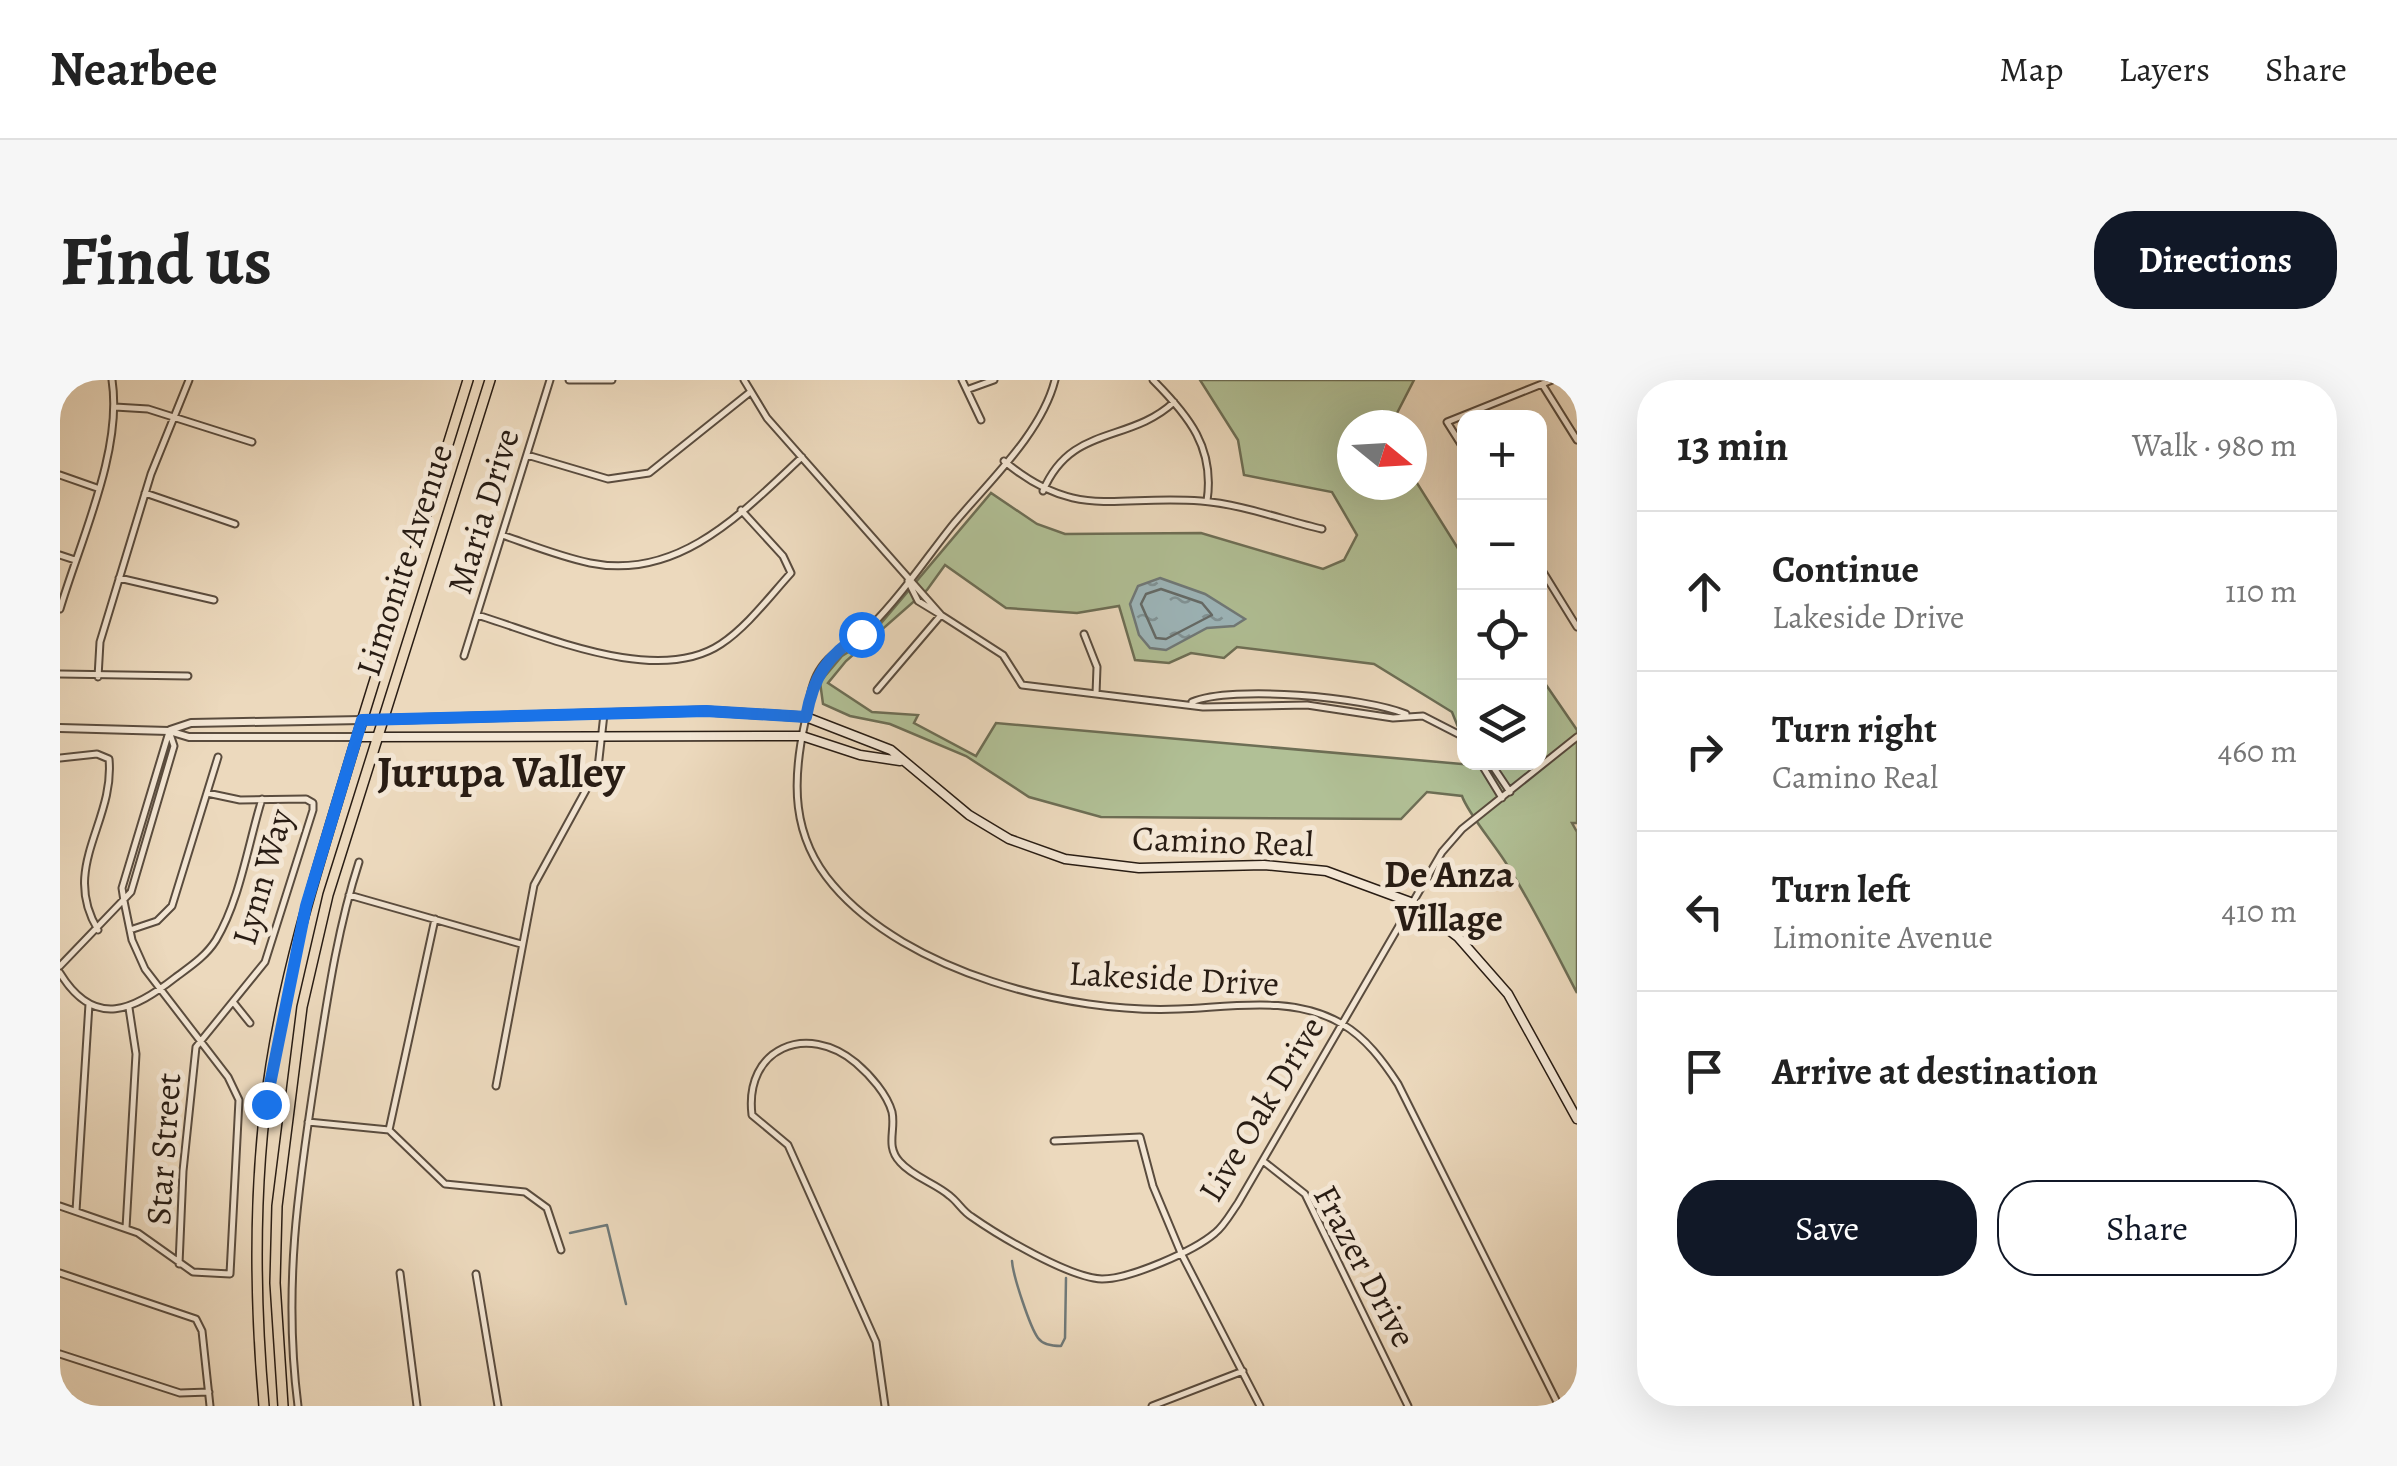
<!DOCTYPE html>
<meta charset="utf-8">
<style>
body{margin:0;font-family:Alegreya,serif;background:#f6f6f6;color:#222}
.controls{position:absolute;right:30px;top:30px;display:grid;overflow:hidden;border-radius:20px;box-shadow:0 10px 40px #0002}
.controls button{width:90px;height:90px;display:grid;place-items:center;padding:0;border:0;border-bottom:2px solid #e0e0e0;background:#fff;color:#222;font:50px sans-serif}
.compass{position:absolute;left:1277px;top:30px;width:90px;height:90px;border-radius:50%;background:#fff;box-shadow:0 10px 40px #0002;rotate:108deg}
.stop{position:absolute;width:30px;height:30px;margin:-22px;border:8px solid #1a73e8;border-radius:50%;background:#fff}
.stop.end{background:#1a73e8;border-color:#fff;box-shadow:0 2px 10px #0008}
.list{margin:0;padding:0;list-style:none}
h2{display:flex;justify-content:space-between;align-items:center;height:130px;margin:0;padding:0 40px;font-size:42px}
h2 small{font-size:32px;font-weight:400;color:#767676}
.list li{display:grid;grid-template-columns:65px 1fr auto;gap:30px;align-items:center;box-sizing:border-box;height:160px;padding:0 40px;border-top:2px solid #e0e0e0}
.list b{display:block;font-size:38px;white-space:nowrap}
.list p{margin:0;font-size:32px;white-space:nowrap;color:#767676}
.list em{font-size:32px;font-style:normal;color:#767676}
.actions{display:flex;gap:20px;padding:30px 40px}
.actions a{flex:1;padding:22px 0;border:2px solid #111827;border-radius:40px;text-align:center;font-size:35px;color:#111827}
.actions .main{background:#111827;color:#fff}
.icon{flex:none;width:55px;height:55px;fill:none;stroke:currentColor;stroke-width:2;stroke-linecap:round;stroke-linejoin:round}
.map{position:relative;flex:none;width:1517px;height:1026px;overflow:hidden;border-radius:40px}
header{display:flex;align-items:center;gap:60px;box-sizing:border-box;height:140px;padding:0 50px;background:#fff;border-bottom:2px solid #e0e0e0}
header strong{font-size:48px}
nav{display:flex;gap:55px;margin-inline-start:auto;font-size:35px}
.intro{display:flex;align-items:center;justify-content:space-between;box-sizing:border-box;height:240px;padding:0 60px}
h1{margin:0;font-size:70px}
.button{padding:25px 45px;border-radius:40px;background:#111827;color:#fff;font-size:35px;font-weight:700}
main{display:flex;gap:60px;padding:0 60px}
aside{flex:1;background:#fff;border-radius:40px;box-shadow:0 10px 40px #0002}
.map>svg:first-child{display:block}
.grass{fill:#b1c096;stroke:#6d6e55;stroke-width:2.5}
.water{fill:url(#water-ripples);stroke:#6f7979;stroke-width:2.5}
.lines{fill:none;stroke-linecap:round;stroke-linejoin:round}
.shore{stroke:#636a68;stroke-width:2.5}
.stream{stroke:#6f7979;stroke-width:2.5}
.minor-casing{stroke:#5a4c3e;stroke-width:9}
.tertiary-casing{stroke:#5a4c3e;stroke-width:10}
.secondary-casing{stroke:#291d14;stroke-width:11}
.primary-casing{stroke:#291d14;stroke-width:12}
.minor{stroke:#f3e6d4;stroke-width:5}
.tertiary{stroke:#f3e6d4;stroke-width:6}
.secondary{stroke:#f3e6d4;stroke-width:8}
.primary{stroke:#ecd9bd;stroke-width:9}
.route{stroke:#1a73e8;stroke-width:12}
.labels{text-anchor:middle;stroke-width:10;stroke-linejoin:round;paint-order:stroke}
.street-label{font-size:35px;fill:#291d14;stroke:#f3e6d4}
.neighbourhood-label{font-size:38px;font-weight:bold;fill:#291d14;stroke:#f3e6d4}
.district-label{font-size:45px;font-weight:bold;fill:#291d14;stroke:#f3e6d4}
</style>
<header>
<strong>Nearbee</strong>
<nav><a>Map</a><a>Layers</a><a>Share</a></nav>
</header>
<div class="intro"><h1>Find us</h1><a class="button">Directions</a></div>
<main>
<div class="map">
<svg width="1517" height="1026" viewBox="0 0 1517 1026">
<defs>
<pattern id="water-ripples" width="26" height="14" patternUnits="userSpaceOnUse" patternTransform="scale(2.5)"><rect width="26" height="14" fill="#9db7bc"/><path d="M2 4q2-2 4 0t4 0M15 11q2-2 4 0t4 0" fill="none" stroke="#809498"/></pattern>
</defs>
<rect width="100%" height="100%" fill="#ecd9bd"/>
<filter id="stains"><feTurbulence type="fractalNoise" baseFrequency=".002" numOctaves="4"/><feColorMatrix values="0 0 0 0 .2 0 0 0 0 .09 0 0 0 0 .02 0 0 0 .5 -.17"/></filter>
<radialGradient id="worn" r=".72"><stop offset=".6" stop-color="#630" stop-opacity="0"/><stop offset="1" stop-color="#630" stop-opacity=".3"/></radialGradient>
<path class="grass" d="M1140,0H1354L1334,39L1324,32L1322,45H1292V105H1352V95L1404,178V362L1392,332L1314,284L1177,267L1164,278L1131,273L1109,283L1075,280L1059,226L1017,233L946,228L885,185L867,210L786,281L768,303L812,332L858,335L854,343L916,376L936,343L1413,385L1480,382V296L1517,350V443H1512L1517,452V613C1495,571 1474,528 1449,488C1437,467 1408,434 1402,416L1367,412L1341,439L1041,437L969,417L906,376L830,344L790,336L763,324L760,302L782,276L806,261L931,113L977,144L1005,154L1141,153L1263,189L1284,180L1297,155L1272,112L1184,95L1178,60Z"/>
<path class="water" d="M1100,198L1145,214L1185,239L1174,246L1147,248L1106,270L1090,268L1079,255L1070,224L1078,206Z"/>
<g class="lines">
<path class="shore" d="M1101,209L1142,223L1152,235L1106,259L1096,258L1081,224L1086,214Z"/>
<path class="stream" d="M510,853L547,845L566,924
M952,881C953,896 970,947 978,958C983,965 993,966 1001,966L1005,958L1006,898"/>
<g class="minor-casing">
<path id="minor" d="M509,0H552
M684,0L707,38L881,235L858,221L848,201
M902,0L921,40
M995,0C981,55 926,104 891,147C865,180 840,217 810,247C794,263 771,270 759,291C750,306 749,325 745,342C732,401 731,456 773,505C847,592 1008,634 1119,629C1171,627 1234,615 1282,644C1306,658 1323,681 1338,704L1499,1026
M1093,0C1129,36 1155,68 1147,121
M1482,4L1517,60
M909,9L934,0
M55,27L88,29L192,62
M1404,69L1387,42L1492,0
M467,75L548,99L589,93L689,13
M944,81C1017,142 1056,114 1141,121C1181,124 1223,140 1262,149
M0,95L37,108
M983,111C1011,44 1069,64 1114,22
M85,113L175,144
M442,155C471,165 501,177 530,183C619,201 683,132 742,77
M0,175L15,180
M1480,187L1517,247
M59,198L154,220
M0,229C20,161 63,70 52,0
M417,235C483,255 597,307 661,264C687,247 710,216 731,193L723,176L681,130
M1024,254L1037,287L1036,314
M404,276L490,0
M0,294L128,296
M38,297L40,262L91,94L129,0
M817,310L881,235L943,275L962,305L1143,327L1247,325L1333,338L1363,336L1404,357
M1132,322C1173,305 1304,317 1346,334
M0,378L37,374L49,379C55,442 0,487 38,550
M1420,382L1442,418
M1430,382L1450,412
M289,515L461,564
M70,550L97,541L112,526L158,377
M0,586L71,512L114,366L109,351
M0,593C35,650 74,630 116,597C131,586 146,576 156,560C180,520 188,464 202,419
M174,623L190,643
M436,706L474,505L538,388L544,334
M248,742L329,750L385,804L465,812L487,828L501,870
M329,750L375,539
M994,761L1080,757L1093,806L1121,873L1200,1026
M1203,781L1245,814L1348,1026
M0,826L78,853L133,892L170,894L179,720L168,697L85,589L72,560L64,521L62,508L109,352
M16,831L29,624
M66,848L76,674L69,628
M119,884L123,791L136,667L205,582L253,430V423L246,419L180,420L147,413
M0,893L136,939L142,951L150,1026
M340,893L357,1026
M416,894L438,1026
M0,974L120,1013L149,1012
M238,1026C223,909 238,807 256,691C267,621 277,550 299,482
M825,1026L816,962L728,765L692,735C684,668 747,642 796,683C810,695 827,714 832,732C836,750 825,766 840,782C853,797 875,803 890,816C898,822 903,832 912,837C939,856 1010,898 1042,899C1070,899 1134,871 1155,853C1164,846 1171,833 1178,823L1382,472L1402,449L1517,357
M1092,1026L1183,991"/>
</g>
<g class="tertiary-casing">
<path id="tertiary" d="M0,348L109,351L129,357H297
M110,350L131,343L302,340"/>
</g>
<g class="secondary-casing">
<path id="secondary" d="M302,340L646,331L746,337L831,370L909,435L949,459L1005,479L1079,488L1204,485L1266,491L1353,523L1398,557L1448,614L1517,739
M297,357L742,356L800,375L840,381"/>
</g>
<g class="primary-casing">
<path id="primary" d="M204,1026C194,912 193,798 211,685C228,577 262,474 293,370C331,246 370,123 408,0
M223,1026L215,903L217,826L242,627L268,515L430,0"/>
</g>
<use href="#minor" class="minor"/>
<use href="#tertiary" class="tertiary"/>
<use href="#secondary" class="secondary"/>
<use href="#primary" class="primary"/>
</g>
<g class="lines">
<path class="route" d="M206,724L246,526L302,340L646,331L746,337C753,298 767,275 801,254"/>
</g>
<g class="labels">
<g class="street-label">
<text transform="translate(423 131) rotate(-73)" y="12">Maria Drive</text>
<text transform="translate(344 180) rotate(-72)" y="12">Limonite Avenue</text>
<text transform="translate(1163 461) rotate(2)" y="12">Camino Real</text>
<text transform="translate(202 497) rotate(-74)" y="12">Lynn Way</text>
<text transform="translate(1114 598) rotate(3)" y="12">Lakeside Drive</text>
<text transform="translate(1201 729) rotate(-59)" y="12">Live Oak Drive</text>
<text transform="translate(103 769) rotate(-86)" y="12">Star Street</text>
<text transform="translate(1305 886) rotate(62)" y="12">Frazer Drive</text>
</g>
<g class="neighbourhood-label">
<text x="1389" y="507">De Anza<tspan x="1389" dy="44">Village</tspan></text>
</g>
<g class="district-label">
<text x="441" y="407">Jurupa Valley</text>
</g>
</g>
<rect width="100%" height="100%" filter="url(#stains)"/>
<rect width="100%" height="100%" fill="url(#worn)"/>
</svg>
<div class="controls">
<button>+</button>
<button>−</button>
<button><svg class="icon" aria-label="locate" viewBox="0 0 24 24"><circle cx="12" cy="12" r="6"/><path d="M12 2v4M12 18v4M2 12h4M18 12h4"/></svg></button>
<button><svg class="icon" aria-label="layers" viewBox="0 0 24 24"><path d="M12 4l9 5-9 5-9-5zM3 14l9 5 9-5"/></svg></button>
</div>
<svg class="compass" viewBox="-18 -18 36 36"><path d="M0-13l5 13h-10z" fill="#e53935"/><path d="M0 13l5-13h-10z" fill="#767676"/></svg>
<div class="stop" style="left:801px;top:254px"></div>
<div class="stop end" style="left:206px;top:724px"></div>
</div>
<aside>
<h2>13 min<small>Walk · 980 m</small></h2>
<ul class="list">
<li><svg class="icon" aria-label="ahead" viewBox="0 0 24 24"><path d="M12 20V5M6 11l6-6 6 6"/></svg><div><b>Continue</b><p>Lakeside Drive</p></div><em>110 m</em></li>
<li><svg class="icon" aria-label="right" viewBox="0 0 24 24"><path d="M7 20v-9h11M14 6l5 5-5 5"/></svg><div><b>Turn right</b><p>Camino Real</p></div><em>460 m</em></li>
<li><svg class="icon" aria-label="left" viewBox="0 0 24 24"><path d="M17 20v-9H6M10 6l-5 5 5 5"/></svg><div><b>Turn left</b><p>Limonite Avenue</p></div><em>410 m</em></li>
<li><svg class="icon" aria-label="arrive" viewBox="0 0 24 24"><path d="M6 21V4h12l-3 4 3 4H6"/></svg><div><b>Arrive at destination</b></div></li>
</ul>
<div class="actions"><a class="main">Save</a><a>Share</a></div>
</aside>
</main>
